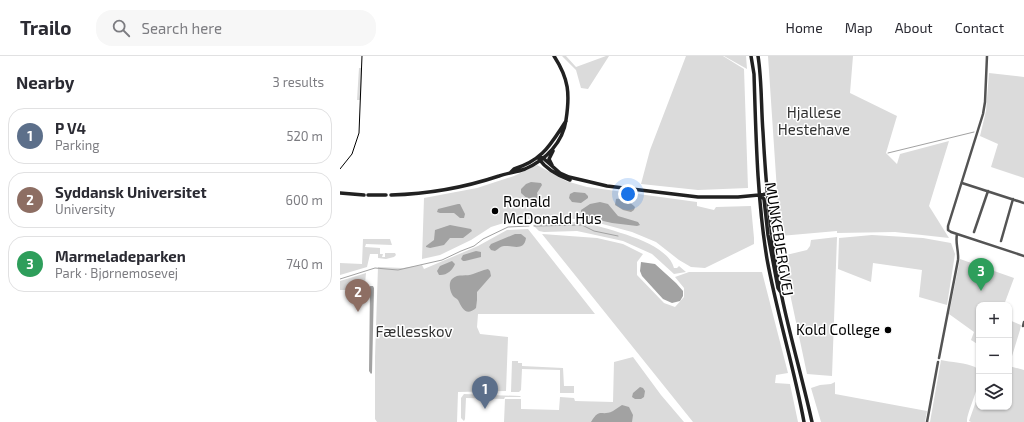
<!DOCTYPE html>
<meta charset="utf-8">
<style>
body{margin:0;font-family:"Exo 2",sans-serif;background:#f7f7f7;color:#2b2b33}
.controls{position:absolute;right:12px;bottom:12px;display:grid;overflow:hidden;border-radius:8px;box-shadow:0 1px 3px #0004}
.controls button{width:36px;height:36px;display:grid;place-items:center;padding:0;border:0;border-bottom:1px solid #e1e1e2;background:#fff;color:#2b2b33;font:20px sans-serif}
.you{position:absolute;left:288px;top:138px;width:14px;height:14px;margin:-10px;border:3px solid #fff;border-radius:50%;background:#1a73e8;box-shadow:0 0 0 6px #1a73e833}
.badge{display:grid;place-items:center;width:26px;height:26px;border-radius:50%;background:#b45309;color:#fff;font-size:13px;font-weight:700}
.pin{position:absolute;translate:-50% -33px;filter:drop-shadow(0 1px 2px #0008)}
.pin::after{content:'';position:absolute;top:21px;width:14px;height:12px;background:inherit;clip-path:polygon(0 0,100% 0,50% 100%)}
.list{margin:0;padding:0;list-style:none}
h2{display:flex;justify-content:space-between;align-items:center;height:52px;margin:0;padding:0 16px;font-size:17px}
h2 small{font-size:13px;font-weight:400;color:#7c7c81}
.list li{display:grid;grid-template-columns:26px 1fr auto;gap:12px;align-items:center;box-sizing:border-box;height:56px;margin:0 8px 8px;padding:0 8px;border:1px solid #e1e1e2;border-radius:16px}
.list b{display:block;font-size:15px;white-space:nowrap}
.list p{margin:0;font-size:13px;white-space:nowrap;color:#7c7c81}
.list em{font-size:13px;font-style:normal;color:#7c7c81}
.icon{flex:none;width:22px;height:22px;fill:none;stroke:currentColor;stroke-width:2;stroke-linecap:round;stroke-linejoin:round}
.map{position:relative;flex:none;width:684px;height:366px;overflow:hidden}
header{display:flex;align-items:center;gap:24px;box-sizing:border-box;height:56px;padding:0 20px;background:#fff;border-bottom:1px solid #e1e1e2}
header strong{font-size:19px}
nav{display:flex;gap:22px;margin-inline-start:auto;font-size:14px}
.search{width:280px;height:36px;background:#f7f7f7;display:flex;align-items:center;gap:10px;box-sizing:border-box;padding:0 14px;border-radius:16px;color:#7c7c81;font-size:15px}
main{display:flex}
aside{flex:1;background:#fff}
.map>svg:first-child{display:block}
.green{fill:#dbdbdb}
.water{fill:#a2a2a2}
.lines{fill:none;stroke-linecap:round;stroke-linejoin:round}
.stream{stroke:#a2a2a2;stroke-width:1}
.street{stroke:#545454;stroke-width:2.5}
.secondary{stroke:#212121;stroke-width:3.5}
.tram{stroke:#000;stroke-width:1}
.poi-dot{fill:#000;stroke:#fff;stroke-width:1.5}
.labels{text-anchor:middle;stroke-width:3;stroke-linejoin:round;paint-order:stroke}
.park-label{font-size:15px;fill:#323232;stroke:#fff}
.poi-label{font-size:15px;fill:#000;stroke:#fff;text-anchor:start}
.street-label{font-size:15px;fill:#000;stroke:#fff}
</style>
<header>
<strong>Trailo</strong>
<div class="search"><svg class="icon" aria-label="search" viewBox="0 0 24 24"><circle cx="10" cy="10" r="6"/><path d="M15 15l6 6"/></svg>Search here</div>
<nav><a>Home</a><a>Map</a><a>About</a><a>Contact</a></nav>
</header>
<main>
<aside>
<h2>Nearby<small>3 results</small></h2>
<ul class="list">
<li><span class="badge" style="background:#5c6f8a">1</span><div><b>P V4</b><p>Parking</p></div><em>520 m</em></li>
<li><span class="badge" style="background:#8d6e63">2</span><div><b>Syddansk Universitet</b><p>University</p></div><em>600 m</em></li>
<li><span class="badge" style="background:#2e9e5b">3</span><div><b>Marmeladeparken</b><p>Park · Bjørnemosevej</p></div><em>740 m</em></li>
</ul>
</aside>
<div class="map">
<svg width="684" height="366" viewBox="0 0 684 366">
<rect width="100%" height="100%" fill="#fff"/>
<path class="green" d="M222,0H226L236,11L266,0H269L248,33L241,32L236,14Z
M346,0H383L404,13L408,132L358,134L301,128L310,94Z
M384,0H406L407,13Z
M428,0H513L510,37L557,60L546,97L557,108L560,98L609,85L589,150L609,182L555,176L497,177V175L440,180Z
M19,12H22L21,44H17Z
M649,17L684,21V122L651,111L658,88L640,80L646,55Z
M197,109L226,125L247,131L357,146V150L374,154L376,151L411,150L414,182V188L365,212L351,211L339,204L316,186L292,176L244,163H186L170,165L151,171L131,184L100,199L82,203L84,142L137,132L174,120Z
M244,166C268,174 327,185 334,212H337L339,210L346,216L334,218L312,198L283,185L237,175L204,176L199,175L193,169L200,167Z
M188,173L255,258H138L137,271L140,278L168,281L166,335L118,336L117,366H37L35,363V301L38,211L63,212L82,209L84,213L138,190L167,174Z
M202,178L257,182L283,188L303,198L297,206V219L324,247L335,251L344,241V232L335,221L349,216H422L448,317L436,319L435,327L450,328L458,366H353Z
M532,179L583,182L611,187L615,198L607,249L579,241L582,214L533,207L531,226L498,213L499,182Z
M497,181L492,320L467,318L442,200L467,194L470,190L471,184Z
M23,183H50L52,189L26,188L25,191L40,192V198H43L42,201H45V197H55L56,199L54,201L46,203L38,202V198H30L27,211L0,219V207L22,208Z
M620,203L674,222L664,249H639V289L631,284L634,276L609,258Z
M26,217L24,239H21V234H0V225Z
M669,264L681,269L680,274L669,310L684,314V366H631L629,365L639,337V351H669Z
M293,301L321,339L344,366H164L165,343H181V353L219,354L220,341L234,342L235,345L273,346L274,306Z
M601,304C610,306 627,307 635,311C648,318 626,355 627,366H590Z
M172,305H178V307H182V310L223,312L224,330H234V337H220V314L182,313L181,334L179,336H171Z
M495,326V338L587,355L585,366H481L471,332L480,329L491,328Z
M124,338L180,340L181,341H165L164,343L126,342L125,363L124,365L121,362V342Z"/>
<path class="water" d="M191,126L201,127L202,129L197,137L199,145L197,151L190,149L191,146L181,137V133L186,128Z
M234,136L245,137L248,140V142L241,147L232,146L229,142L230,138Z
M276,143C282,142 290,146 295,151L294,154L291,156L283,154L275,149Z
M260,146L268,148L278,160L298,166L300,169L297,170L272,167L246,161L241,158V154L250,148Z
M118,148H120L125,158L124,162H120L114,157H100L97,156L98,153Z
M110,169L131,173L132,175L123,182H110L104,189L90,192L86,191V190L94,184L95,174Z
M175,178H181L186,182C184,196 172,189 164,190C161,190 158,193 155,195L151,194L149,191L151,188Z
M136,195L141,196V201L125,205H123L121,203L123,199Z
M112,205L115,208C113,214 106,220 99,219L97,215L100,210Z
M301,206L315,208L336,227L343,235V240L340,245L332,247L323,243L302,220L300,215Z
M148,213L150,215L151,220L137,236V244L136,252C126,261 122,252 118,244C116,242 115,242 113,240C110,236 108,227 112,223C118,217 127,221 133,218C139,216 142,214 148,213Z
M30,230H33L34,232L32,317L31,318L29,315Z
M300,331L303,332L305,335L304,341L301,343H295L292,341L293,337Z
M282,349L289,351L293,359L292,366H251C260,351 261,361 273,355C276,353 279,351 282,349Z"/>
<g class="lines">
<path class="stream" d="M548,97L634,76
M194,170L242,169L254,175L278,180
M0,223L35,212L58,214L102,204L121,195L134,190L143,183L168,171L189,170"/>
<path class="street" d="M647,0L645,46L643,58L608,170V174L611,176L684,200
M622,127L684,147
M634,176L648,135
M661,185L673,143
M683,270L684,266
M599,302L618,204C619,195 615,187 617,178
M587,366L598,306"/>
<path class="secondary" d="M411,0L414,18C416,80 417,142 427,203C437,258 454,311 464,366
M418,0C422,25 421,51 423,76C425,113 428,151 433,188C440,248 459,307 472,366
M198,101L203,102L220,117L229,121L267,130L358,141H398L428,138
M199,103C206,113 219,120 230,124
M212,109L209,103L213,95
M171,116L174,113C203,104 210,89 226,65
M0,137L24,139
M28,139H46
M51,139C89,138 123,132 159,120C167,117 177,116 185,113C206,104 223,86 226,64C230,38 229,23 214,0
M420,139L424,143L428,179L438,232L440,235"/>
<path class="tram" d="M0,113L12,98L19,77L22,0"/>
</g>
<g class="poi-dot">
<circle cx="155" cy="155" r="4"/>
<circle cx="548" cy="274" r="4"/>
</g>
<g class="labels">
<g class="park-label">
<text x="474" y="62">Hjallese<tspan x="474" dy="17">Hestehave</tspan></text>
<text x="74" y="281">Fællesskov</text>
</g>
<g class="poi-label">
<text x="163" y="151">Ronald<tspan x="163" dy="17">McDonald Hus</tspan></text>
<text x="540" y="279" text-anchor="end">Kold College</text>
</g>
<g class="street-label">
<text transform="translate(439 183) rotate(81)" y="5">MUNKEBJERGVEJ</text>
</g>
</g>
</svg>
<div class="controls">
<button>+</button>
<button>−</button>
<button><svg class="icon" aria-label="layers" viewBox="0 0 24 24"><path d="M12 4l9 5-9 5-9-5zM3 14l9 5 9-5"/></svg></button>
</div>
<div class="you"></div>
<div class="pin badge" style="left:145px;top:353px;background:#5c6f8a">1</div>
<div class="pin badge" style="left:18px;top:256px;background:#8d6e63">2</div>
<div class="pin badge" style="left:641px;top:235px;background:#2e9e5b">3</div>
</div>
</main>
